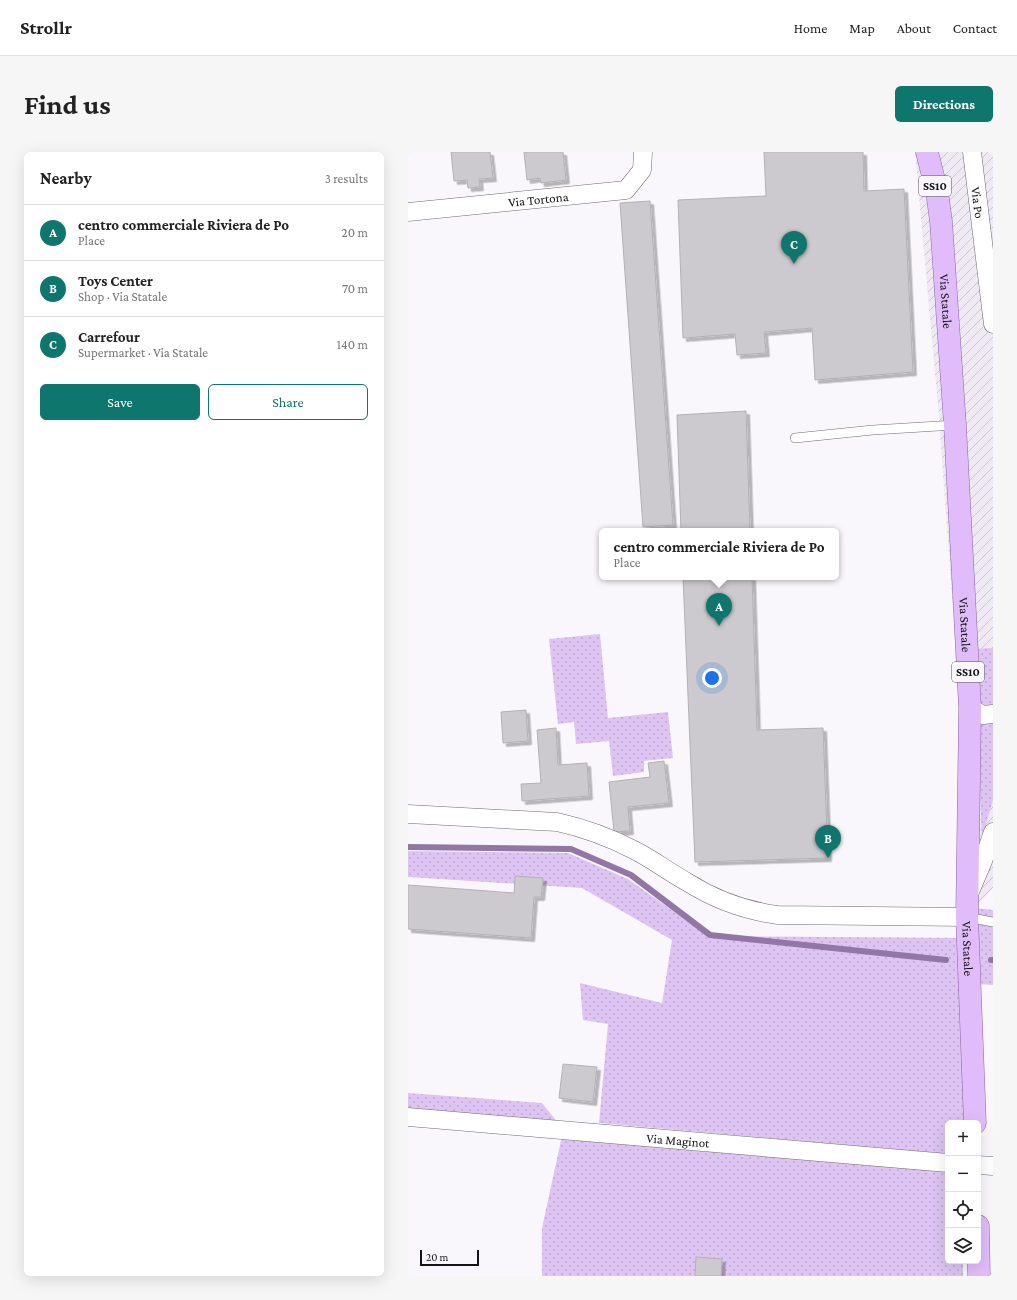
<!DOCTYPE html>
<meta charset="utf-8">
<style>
body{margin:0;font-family:"Crimson Pro",serif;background:#f6f6f6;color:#222}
.controls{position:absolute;right:12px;bottom:12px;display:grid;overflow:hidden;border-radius:6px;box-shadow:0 4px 16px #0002}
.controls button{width:36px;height:36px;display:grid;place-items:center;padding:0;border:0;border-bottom:1px solid #e0e0e0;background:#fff;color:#222;font:20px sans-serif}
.scale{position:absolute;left:12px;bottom:10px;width:59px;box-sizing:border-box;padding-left:4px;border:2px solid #141315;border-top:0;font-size:11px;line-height:14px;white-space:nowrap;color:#141315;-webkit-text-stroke:3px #faf7fc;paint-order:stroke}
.you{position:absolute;left:304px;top:526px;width:14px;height:14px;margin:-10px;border:3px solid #fff;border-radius:50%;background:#1a73e8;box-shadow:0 0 0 6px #1a73e833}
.badge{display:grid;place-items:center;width:26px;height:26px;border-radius:50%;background:#0f766e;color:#fff;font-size:13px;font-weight:700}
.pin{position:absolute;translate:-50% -33px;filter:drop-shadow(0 1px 2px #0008)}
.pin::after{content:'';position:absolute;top:21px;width:14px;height:12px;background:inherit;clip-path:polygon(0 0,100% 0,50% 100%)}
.popup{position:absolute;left:191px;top:376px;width:240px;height:52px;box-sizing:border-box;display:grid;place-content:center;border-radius:6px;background:#fff;filter:drop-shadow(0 1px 3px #0005);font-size:13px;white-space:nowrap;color:#767676}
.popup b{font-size:15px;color:#222}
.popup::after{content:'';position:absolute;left:50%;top:100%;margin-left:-8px;border:8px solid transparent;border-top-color:#fff}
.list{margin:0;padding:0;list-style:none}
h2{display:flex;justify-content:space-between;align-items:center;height:52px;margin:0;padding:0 16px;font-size:17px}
h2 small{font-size:13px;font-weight:400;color:#767676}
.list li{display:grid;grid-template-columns:26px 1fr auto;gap:12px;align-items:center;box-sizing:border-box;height:56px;padding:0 16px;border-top:1px solid #e0e0e0}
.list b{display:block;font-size:15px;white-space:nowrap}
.list p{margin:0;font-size:13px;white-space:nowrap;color:#767676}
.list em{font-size:13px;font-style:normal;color:#767676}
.actions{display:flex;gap:8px;padding:12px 16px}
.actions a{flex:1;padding:9px 0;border:1px solid #0f766e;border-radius:6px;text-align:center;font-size:14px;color:#0f766e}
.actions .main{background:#0f766e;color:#fff}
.icon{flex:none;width:22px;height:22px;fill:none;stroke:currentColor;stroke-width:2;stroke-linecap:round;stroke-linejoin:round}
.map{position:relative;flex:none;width:585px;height:1124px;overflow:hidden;border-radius:6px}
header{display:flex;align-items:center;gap:24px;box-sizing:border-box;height:56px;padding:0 20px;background:#fff;border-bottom:1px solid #e0e0e0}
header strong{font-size:19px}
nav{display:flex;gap:22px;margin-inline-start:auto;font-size:14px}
.intro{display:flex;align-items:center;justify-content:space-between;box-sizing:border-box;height:96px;padding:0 24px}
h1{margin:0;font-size:28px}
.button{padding:10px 18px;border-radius:6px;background:#0f766e;color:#fff;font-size:14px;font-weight:700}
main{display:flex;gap:24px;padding:0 24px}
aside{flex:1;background:#fff;border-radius:6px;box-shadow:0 4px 16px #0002}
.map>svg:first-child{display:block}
.industrial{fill:url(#industrial-furrows)}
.grass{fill:url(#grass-dots)}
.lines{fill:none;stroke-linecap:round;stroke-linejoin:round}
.stream{stroke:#9176a6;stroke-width:6}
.building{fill:#cccace;stroke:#b3b1b5;filter:url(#shadow)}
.lane-casing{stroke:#6e6c70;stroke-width:10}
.street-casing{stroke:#6e6c70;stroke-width:19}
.primary-casing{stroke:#8b64a9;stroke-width:23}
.lane{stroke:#fff;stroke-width:9}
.street{stroke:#fff;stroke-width:18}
.primary{stroke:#e0bcfb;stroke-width:22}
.labels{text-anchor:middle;stroke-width:3;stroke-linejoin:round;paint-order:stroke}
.shield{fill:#faf7fc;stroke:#59575a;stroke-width:1}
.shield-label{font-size:12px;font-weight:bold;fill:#141315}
.street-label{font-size:13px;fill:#141315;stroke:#faf7fc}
</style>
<header>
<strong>Strollr</strong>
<nav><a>Home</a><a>Map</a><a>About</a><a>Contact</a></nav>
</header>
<div class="intro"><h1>Find us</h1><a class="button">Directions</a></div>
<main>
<aside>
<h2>Nearby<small>3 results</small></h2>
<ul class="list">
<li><span class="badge">A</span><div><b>centro commerciale Riviera de Po</b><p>Place</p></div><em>20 m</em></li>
<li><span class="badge">B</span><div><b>Toys Center</b><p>Shop · Via Statale</p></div><em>70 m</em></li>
<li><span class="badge">C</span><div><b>Carrefour</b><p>Supermarket · Via Statale</p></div><em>140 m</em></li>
</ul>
<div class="actions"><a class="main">Save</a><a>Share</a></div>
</aside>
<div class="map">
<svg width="585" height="1124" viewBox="0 0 585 1124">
<defs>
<pattern id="industrial-furrows" width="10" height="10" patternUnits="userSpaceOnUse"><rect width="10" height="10" fill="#efe9f3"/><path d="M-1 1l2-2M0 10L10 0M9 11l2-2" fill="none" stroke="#ccc7cf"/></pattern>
<pattern id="grass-dots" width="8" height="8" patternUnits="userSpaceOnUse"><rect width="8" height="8" fill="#ddc4f2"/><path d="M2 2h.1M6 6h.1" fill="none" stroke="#bda8cf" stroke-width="1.8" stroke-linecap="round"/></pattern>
<filter id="shadow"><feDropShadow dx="3.5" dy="3.5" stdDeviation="0" flood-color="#0004"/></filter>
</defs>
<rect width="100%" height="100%" fill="#faf7fc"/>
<path class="industrial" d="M507,0H585V736L567,756L530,254Z"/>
<path class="grass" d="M192,482L200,566L260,560L265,606L236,609V620L205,624L201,589L168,592L166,570L150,572L141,487Z
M585,496V648L574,686L566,497Z
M0,699L160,701L220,727L300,784L567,786V756L585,758V833L569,832L564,971H540V1002L191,971L200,872L175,868L172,831L254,851L264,788L174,736L0,725Z
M0,941L134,951L156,978L524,1015L540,1021V1109H555V1124H134V1076L155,979L0,964Z"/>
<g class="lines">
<path class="stream" d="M0,695L163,697L223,723L302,783L538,808
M583,808H585"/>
</g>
<path class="building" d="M43,0H82L85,26L71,27L72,35L60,36L59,28L46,29Z
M116,0H155L158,28L133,31L132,26L119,28Z
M356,0H455L456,39L496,37L505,220L407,228L404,176L356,180L358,201L329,203L327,182L275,186L270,48L358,44Z
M242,49L265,373L235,375L212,51Z
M338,259L342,379H273L269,263Z
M275,425H344L349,578L415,576L420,706L287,710Z
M118,558L120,589L95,591L93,560Z
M148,576L150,613L179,611L181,644L114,649L113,632L133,631L129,578Z
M256,609L261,651L220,655L222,679L206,680L201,630L242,625L240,611Z
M107,724L135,726L133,745H126L123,786L0,777V733L106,741Z
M155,912L189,915L185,950L151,946Z
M288,1105L314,1107L313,1124H287Z"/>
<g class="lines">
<g class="lane-casing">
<path id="lane" d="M387,286L465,278L547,273
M559,765L585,770"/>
</g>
<g class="street-casing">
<g id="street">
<path id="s1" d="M564,0L585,172"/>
<path id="s2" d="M0,60L218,38L234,18L235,0"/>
<path d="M562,556L575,563L585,562"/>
<path d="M0,662L149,670C176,676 201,685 226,698C244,707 261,720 279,730C306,747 339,759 370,763L559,765"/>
<path d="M561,742L575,709L585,680"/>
<path id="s3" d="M0,965L540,1011"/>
<path d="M570,1013L585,1014"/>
</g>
</g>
<g class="primary-casing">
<g id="primary">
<path id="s4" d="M519,0L529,40L533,69L547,273L562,556L559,765L567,971"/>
<path d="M570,1074L571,1124"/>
</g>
</g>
<use href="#lane" class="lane"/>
<use href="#street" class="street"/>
<use href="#primary" class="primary"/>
</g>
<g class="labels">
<g class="shield">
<rect x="511" y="24" width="32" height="20" rx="3"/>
<rect x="544" y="510" width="32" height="20" rx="3"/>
</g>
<g class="shield-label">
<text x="527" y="38">SS10</text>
<text x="560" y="524">SS10</text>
</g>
<g class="street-label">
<text dy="5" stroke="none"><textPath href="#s2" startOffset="131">Via Tortona</textPath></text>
<text dy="5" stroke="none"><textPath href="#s1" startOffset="51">Via Po</textPath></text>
<text dy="5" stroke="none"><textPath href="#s4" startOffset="151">Via Statale</textPath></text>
<text dy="5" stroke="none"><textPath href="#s4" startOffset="475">Via Statale</textPath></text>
<text dy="5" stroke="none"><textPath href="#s4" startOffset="799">Via Statale</textPath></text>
<text dy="5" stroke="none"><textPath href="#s3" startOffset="271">Via Maginot</textPath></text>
</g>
</g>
</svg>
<div class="controls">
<button>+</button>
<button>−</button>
<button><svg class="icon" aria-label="locate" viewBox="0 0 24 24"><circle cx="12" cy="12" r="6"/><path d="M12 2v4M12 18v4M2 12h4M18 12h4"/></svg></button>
<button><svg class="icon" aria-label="layers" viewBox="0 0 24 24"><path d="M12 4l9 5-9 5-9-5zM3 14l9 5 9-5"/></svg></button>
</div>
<div class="scale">20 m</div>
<div class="you"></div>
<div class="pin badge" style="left:311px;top:474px">A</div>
<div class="popup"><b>centro commerciale Riviera de Po</b>Place</div>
<div class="pin badge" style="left:420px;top:706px">B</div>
<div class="pin badge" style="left:386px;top:112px">C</div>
</div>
</main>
